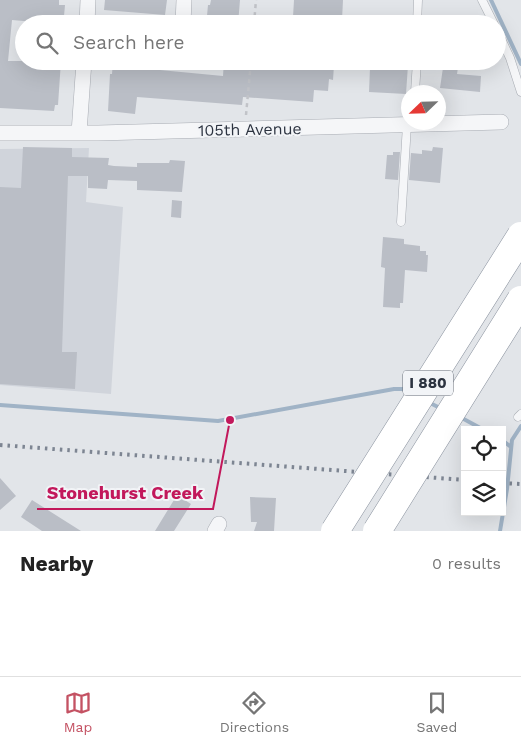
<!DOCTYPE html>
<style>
body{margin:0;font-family:"Work Sans",sans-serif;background:#f2f2f2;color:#222}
.controls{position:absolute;right:15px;bottom:15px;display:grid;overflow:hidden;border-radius:0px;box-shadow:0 5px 20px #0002}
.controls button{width:45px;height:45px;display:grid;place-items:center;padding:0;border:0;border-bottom:1px solid #e0e0e0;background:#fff;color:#222;font:25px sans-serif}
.compass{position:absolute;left:401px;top:85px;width:45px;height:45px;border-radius:50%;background:#fff;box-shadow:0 5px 20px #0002;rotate:247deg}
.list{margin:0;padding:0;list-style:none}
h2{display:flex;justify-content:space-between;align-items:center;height:65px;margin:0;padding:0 20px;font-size:21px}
h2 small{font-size:16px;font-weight:400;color:#767676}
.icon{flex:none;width:28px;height:28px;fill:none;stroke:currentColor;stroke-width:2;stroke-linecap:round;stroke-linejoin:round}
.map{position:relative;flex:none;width:521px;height:531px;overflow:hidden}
.search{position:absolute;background:#fff;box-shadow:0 5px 20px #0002;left:15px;right:15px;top:15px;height:55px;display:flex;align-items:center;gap:12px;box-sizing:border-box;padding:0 18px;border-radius:28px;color:#767676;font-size:19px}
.sheet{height:145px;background:#fff}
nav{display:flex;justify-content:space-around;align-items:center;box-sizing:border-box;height:70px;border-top:1px solid #e0e0e0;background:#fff;font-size:14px;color:#767676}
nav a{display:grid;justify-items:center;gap:2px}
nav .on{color:#c45263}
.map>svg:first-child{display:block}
.built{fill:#d0d4db}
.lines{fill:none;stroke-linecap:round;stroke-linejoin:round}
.stream{stroke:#a0b3c6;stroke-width:4}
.building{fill:#babec6}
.lane-casing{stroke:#a8acb3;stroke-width:9}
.street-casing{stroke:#a8acb3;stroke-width:16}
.path{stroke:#c1c3c8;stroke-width:2.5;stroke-dasharray:4 4;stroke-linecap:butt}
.lane{stroke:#f5f6f8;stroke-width:8}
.street{stroke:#f5f6f8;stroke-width:15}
.rail{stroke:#7d8592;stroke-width:4;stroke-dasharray:2.5 5;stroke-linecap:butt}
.highway-bridge-casing{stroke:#8b939f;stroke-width:29;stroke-linecap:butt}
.highway-bridge{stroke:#fff;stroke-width:28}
.labels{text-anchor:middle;stroke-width:4;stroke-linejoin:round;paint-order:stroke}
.shield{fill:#f2f4f7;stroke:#676d77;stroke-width:1}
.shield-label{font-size:15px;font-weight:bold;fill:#2c3340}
.street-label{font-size:16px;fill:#2c3340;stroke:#f2f4f7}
.leader{fill:none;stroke:#c2185b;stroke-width:2}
.callout-dot{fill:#c2185b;stroke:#f2f4f7;stroke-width:2}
.callout-label{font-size:18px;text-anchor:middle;font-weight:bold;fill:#c2185b;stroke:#f2f4f7;stroke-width:4;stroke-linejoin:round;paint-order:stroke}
</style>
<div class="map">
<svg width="521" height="531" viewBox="0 0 521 531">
<rect width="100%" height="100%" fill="#e2e5e9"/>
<path class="built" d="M89,148L86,202L123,207L111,394L0,385V149Z"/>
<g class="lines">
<path class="stream" d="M491,0L521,64
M428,402L442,409
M0,405L218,421L394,389H403L411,393
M460,417L484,430
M502,440L511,447
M500,531L507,489L512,440L521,426"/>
</g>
<path class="building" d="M0,0H59V5H65L64,16H60L59,24L12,20L8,61H61L58,105H55L54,111L0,108Z
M105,0H167L165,15L104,10Z
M211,0H240L238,24H209L210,16H207L208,5H210Z
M294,0H343L342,20L293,17Z
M113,61H140L139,68L223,76L224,61H315V63L334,65L333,80L329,79L328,91L314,90L313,102L243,97L242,105L137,97L135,114L108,111L110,74H112Z
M444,61H459L457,74L481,76L480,92L440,88Z
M373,64L408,65L406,94L369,92L370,68H373Z
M23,147L72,148V157L109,158L108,165L114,166L137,167V163H169L170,160L185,161L182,192L137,190V181L108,180L107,189L88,188V176H68L62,352H77L75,389L0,384V187L21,188Z
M433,147L443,148L440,183L409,180L411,153L422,154V150L432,151Z
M393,152H400L398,180L385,179L387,155H393Z
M172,200L182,201L181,218L171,217Z
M383,237L404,239V244L420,246V251H426V255H428L427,272L405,270L403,303H400V308L383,307L385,268L381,267Z
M0,478L16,496L0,510Z
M177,495L191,504L174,531H155Z
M250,497L276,498L274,531H254L257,522H251Z
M32,500L62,519L81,531H42L21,517Z"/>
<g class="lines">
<g class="lane-casing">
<path id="lane" d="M482,0L494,24
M417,24L418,0
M497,30L510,58L521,92
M415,92L417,61
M401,222L407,125
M518,417L521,414"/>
</g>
<g class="street-casing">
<path id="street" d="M87,24L88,0
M183,24L184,0
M0,133H98L501,122
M79,133L84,61
M215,531L219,524"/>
</g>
<path class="path" d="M254,24L256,0
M246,115L251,61"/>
<use href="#lane" class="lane"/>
<use href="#street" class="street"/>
<path class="rail" d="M0,445L465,480
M502,483L521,484"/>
<g class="highway-bridge-casing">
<path id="highway-bridge" d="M335,531L521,236
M377,531L521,300"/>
</g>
<use href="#highway-bridge" class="highway-bridge"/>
</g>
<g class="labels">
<rect class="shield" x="403" y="370.5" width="50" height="25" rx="4"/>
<g class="shield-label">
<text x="428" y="388">I 880</text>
</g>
<g class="street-label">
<text transform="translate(250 129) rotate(-1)" y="6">105th Avenue</text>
</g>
</g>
<path class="leader" d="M230 420L213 509H37"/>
<circle class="callout-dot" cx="230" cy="420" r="5"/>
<g class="callout-label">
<text x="125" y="499">Stonehurst Creek</text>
</g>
</svg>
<div class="controls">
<button><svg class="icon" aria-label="locate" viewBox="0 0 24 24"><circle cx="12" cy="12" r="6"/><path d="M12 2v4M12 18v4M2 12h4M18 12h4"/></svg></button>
<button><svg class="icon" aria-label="layers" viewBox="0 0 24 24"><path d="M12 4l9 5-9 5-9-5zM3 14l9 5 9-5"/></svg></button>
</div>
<svg class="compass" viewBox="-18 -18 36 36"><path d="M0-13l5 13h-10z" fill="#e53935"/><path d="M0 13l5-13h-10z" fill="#767676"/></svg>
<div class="search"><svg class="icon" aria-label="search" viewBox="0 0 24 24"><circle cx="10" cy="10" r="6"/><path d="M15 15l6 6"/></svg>Search here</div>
</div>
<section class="sheet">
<h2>Nearby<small>0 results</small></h2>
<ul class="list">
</ul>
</section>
<nav>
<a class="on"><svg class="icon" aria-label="map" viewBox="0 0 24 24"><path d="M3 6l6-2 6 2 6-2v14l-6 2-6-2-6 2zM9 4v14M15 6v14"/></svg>Map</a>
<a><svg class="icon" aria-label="directions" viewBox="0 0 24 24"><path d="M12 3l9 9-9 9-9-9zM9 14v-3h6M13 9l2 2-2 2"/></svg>Directions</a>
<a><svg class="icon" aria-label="saved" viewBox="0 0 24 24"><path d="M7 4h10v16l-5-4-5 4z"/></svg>Saved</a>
</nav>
